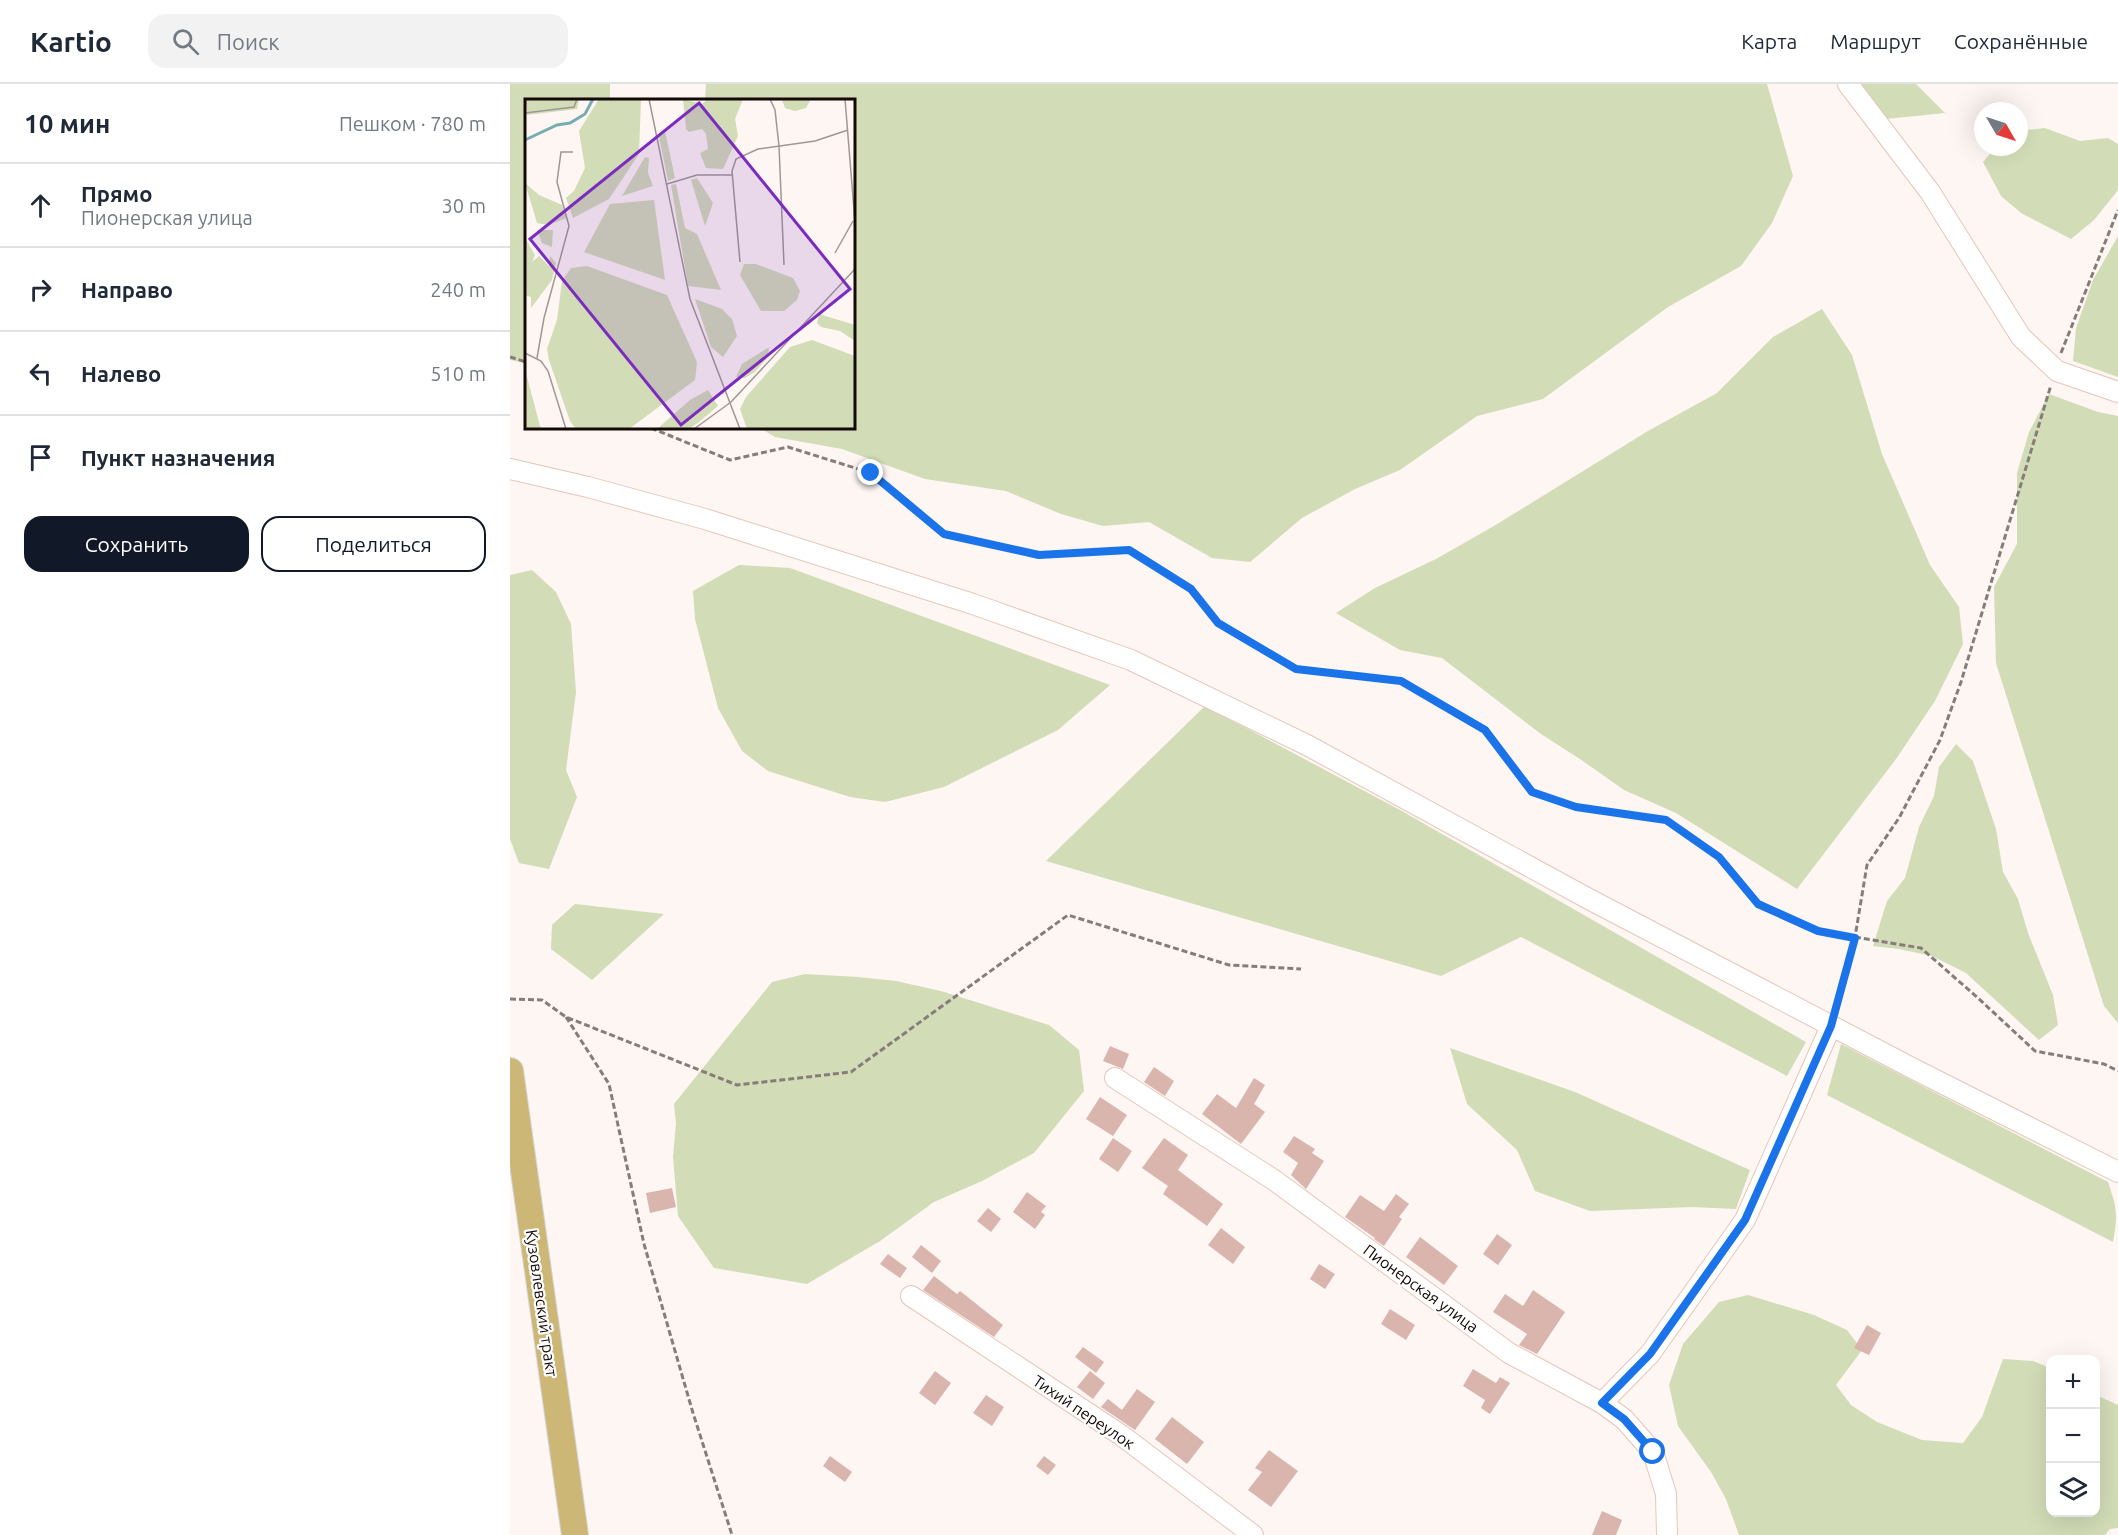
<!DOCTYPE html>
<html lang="ru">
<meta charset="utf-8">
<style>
body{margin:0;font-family:Ubuntu,sans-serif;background:#f2f2f3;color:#1f2937}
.controls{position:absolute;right:18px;bottom:18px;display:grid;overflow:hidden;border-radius:12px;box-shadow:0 6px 24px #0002}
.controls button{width:54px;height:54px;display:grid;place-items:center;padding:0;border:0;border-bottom:2px solid #e0e1e3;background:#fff;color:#1f2937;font:30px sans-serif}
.compass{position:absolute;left:1464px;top:18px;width:54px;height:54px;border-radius:50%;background:#fff;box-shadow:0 6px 24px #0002;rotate:129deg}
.stop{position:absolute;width:18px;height:18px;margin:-14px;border:4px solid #1a73e8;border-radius:50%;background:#fff}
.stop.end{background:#1a73e8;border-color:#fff;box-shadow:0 2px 6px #0008}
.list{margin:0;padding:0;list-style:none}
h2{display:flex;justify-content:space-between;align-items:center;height:78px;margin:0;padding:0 24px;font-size:26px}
h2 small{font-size:20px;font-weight:400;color:#747a83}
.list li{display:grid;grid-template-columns:39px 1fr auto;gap:18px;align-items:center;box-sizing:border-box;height:84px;padding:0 24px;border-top:2px solid #e0e1e3}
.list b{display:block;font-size:22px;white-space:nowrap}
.list p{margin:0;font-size:20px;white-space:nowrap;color:#747a83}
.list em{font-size:20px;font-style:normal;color:#747a83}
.actions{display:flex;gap:12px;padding:18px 24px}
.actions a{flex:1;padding:14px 0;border:2px solid #111827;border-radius:18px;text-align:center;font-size:21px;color:#111827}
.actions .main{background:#111827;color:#fff}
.icon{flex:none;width:33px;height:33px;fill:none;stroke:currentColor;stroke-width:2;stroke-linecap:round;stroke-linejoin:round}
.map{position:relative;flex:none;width:1608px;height:1451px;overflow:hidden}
header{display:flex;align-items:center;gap:36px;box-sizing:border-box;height:84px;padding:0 30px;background:#fff;border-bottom:2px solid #e0e1e3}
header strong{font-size:28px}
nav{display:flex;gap:33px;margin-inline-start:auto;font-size:21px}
.search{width:420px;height:54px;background:#f2f2f3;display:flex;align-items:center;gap:15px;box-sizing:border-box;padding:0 21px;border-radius:18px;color:#747a83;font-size:22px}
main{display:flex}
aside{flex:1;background:#fff}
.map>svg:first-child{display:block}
.green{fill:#d2dcb6}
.building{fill:#d9b5ae}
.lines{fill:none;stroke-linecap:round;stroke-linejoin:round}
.minor-casing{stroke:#e7c5b8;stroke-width:22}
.major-casing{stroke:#d5d3d2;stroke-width:28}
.path{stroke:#867d7a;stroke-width:3;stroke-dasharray:6 3;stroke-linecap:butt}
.minor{stroke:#fff;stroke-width:20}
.major{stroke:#ccb777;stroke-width:26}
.route{stroke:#1a73e8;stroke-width:8}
.labels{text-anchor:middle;stroke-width:4.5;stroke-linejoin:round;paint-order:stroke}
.street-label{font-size:16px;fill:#140906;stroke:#fff}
.inset-river{fill:none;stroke:#76adaf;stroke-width:3}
.inset-road{fill:none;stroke:#a09794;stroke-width:1.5}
.view{fill:#7b2cbf;fill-opacity:0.15;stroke:#7b2cbf;stroke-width:3}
.inset-edge{fill:none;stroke:#140906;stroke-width:3}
</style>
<header>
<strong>Kartio</strong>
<div class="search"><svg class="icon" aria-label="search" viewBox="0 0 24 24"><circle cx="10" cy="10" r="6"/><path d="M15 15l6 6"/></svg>Поиск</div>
<nav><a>Карта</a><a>Маршрут</a><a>Сохранённые</a></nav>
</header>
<main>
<aside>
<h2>10 мин<small>Пешком · 780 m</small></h2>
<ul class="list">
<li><svg class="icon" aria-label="ahead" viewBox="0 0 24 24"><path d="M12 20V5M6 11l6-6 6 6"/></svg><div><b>Прямо</b><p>Пионерская улица</p></div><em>30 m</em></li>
<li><svg class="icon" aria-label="right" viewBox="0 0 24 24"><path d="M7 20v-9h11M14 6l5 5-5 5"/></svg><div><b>Направо</b></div><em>240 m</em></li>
<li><svg class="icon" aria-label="left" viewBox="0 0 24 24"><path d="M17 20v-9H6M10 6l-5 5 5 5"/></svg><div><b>Налево</b></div><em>510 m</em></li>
<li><svg class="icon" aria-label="arrive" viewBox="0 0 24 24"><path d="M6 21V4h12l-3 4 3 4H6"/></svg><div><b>Пункт назначения</b></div></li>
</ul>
<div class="actions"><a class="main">Сохранить</a><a>Поделиться</a></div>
</aside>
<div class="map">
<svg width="1608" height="1451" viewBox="0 0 1608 1451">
<rect width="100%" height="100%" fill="#fdf6f3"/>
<path class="green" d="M0,0H100V16H16V279L0,276Z
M196,0H1257L1283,92L1262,139L1231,182L1158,223L1033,315L967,332L890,386L845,405L792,434L740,478L702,474L639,438L593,442L551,430L496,407L415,395L332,365L265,353L250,344H344V16H195Z
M1350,0H1406L1435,29L1376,35Z
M1535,44L1570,57L1598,54L1608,60V106L1584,136L1561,155L1511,129L1491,112L1473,78L1486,63H1509V47Z
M1608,152V293L1563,277L1566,244L1583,196Z
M1312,225L1342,271L1372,370L1420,481L1449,523L1453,560L1425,617L1386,675L1287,805L1166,729L1114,706L1073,677L1031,650L932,574L890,566L826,529L865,504L926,475L984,442L1138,347L1207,309L1263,253Z
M1539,310L1588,328L1608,332V939L1594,922L1486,579L1484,503L1507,460V389L1519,348Z
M229,481L280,484L600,601L548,646L434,703L375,718L340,713L258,687L232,667L208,624L185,535L183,507Z
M22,486L46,508L61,540L66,608L56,686L67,713L39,785L9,779L0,755V491Z
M695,622L890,726L1296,958L1277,992L1011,853L931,892L536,777Z
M1446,660L1463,677L1486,745L1493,788L1508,815L1518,849L1543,911L1548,941L1529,956L1456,889L1422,872L1389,865L1363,862L1377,817L1395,794L1409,743L1424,712L1429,683Z
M65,820L154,830L82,896L41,865L42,841Z
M295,890L348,893L386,897L431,907L539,941L569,966L574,1007L524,1069L472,1097L424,1118L370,1157L297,1200L204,1184L168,1132L163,1073L166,1039L164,1020L262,898Z
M1331,960L1598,1098C1607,1124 1608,1130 1603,1158L1317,1011Z
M940,964L1065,1008L1240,1086L1226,1125L1182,1123L1080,1127L1025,1107L1007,1066L957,1020Z
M1238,1211L1304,1231L1337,1246L1352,1266L1326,1301L1341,1321L1367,1338L1412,1356L1453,1359L1472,1333L1493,1275L1523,1277L1540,1284V1428H1586V1311L1608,1321V1444L1600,1445L1595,1451H1229L1216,1415L1201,1388L1168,1342L1159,1301L1173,1260L1209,1218Z"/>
<path class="building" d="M600,962L619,970L613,985L593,977Z
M644,983L664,997L655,1012L634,998Z
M744,994L755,1001L744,1020L755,1028L731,1060L692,1030L707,1010L726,1024Z
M590,1013L617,1031L603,1052L576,1035Z
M784,1052L805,1065L802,1069L814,1077L796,1105L781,1091L788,1079L773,1068Z
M603,1054L622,1067L608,1088L589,1075Z
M654,1054L678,1071L668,1086L713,1120L697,1142L653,1110L658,1102L632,1084Z
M162,1104L166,1123L140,1129L136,1109Z
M517,1108L536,1122L531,1128L535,1131L525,1145L503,1128Z
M886,1110L899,1120L889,1133L892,1135L874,1162L864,1155L865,1154L835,1133L850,1111L874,1127Z
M478,1124L491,1135L481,1148L467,1137Z
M711,1144L735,1163L723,1180L698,1161Z
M987,1150L1002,1161L988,1181L973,1170Z
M910,1153L948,1182L934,1201L896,1173Z
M411,1161L431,1177L422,1189L402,1173Z
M378,1170L397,1184L390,1194L370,1180Z
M809,1180L825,1190L815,1205L800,1195Z
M424,1192L447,1210L450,1207L493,1241L484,1253L413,1206Z
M1023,1206L1055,1228L1027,1270L1009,1261L1017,1250L983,1228L995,1210L1013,1222Z
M880,1225L905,1241L896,1256L871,1240Z
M1357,1241L1371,1249L1359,1271L1344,1264Z
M573,1263L594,1278L586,1289L565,1273Z
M963,1285L986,1299L990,1293L1000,1299L980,1330L971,1324L975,1316L953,1302Z
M425,1287L441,1299L425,1321L409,1309Z
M580,1287L595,1299L583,1315L567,1303Z
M627,1305L645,1318L625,1346L591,1323L598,1315L612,1326Z
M476,1311L494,1323L482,1342L463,1329Z
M662,1333L694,1358L677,1380L645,1355Z
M759,1366L788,1387L761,1423L738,1406L752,1388L745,1384Z
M320,1372L342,1388L335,1398L313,1382Z
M534,1372L546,1381L538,1391L526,1382Z
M1092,1427L1112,1436L1106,1451H1082Z"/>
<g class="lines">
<g class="minor-casing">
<path id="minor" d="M1338,0L1420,108L1511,253L1547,287L1608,308
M0,385L78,403L195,435L463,520L621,576L797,661L1077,814L1402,984L1608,1088
M605,994L764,1096L999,1269L1092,1319L1114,1335L1143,1368L1156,1410L1157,1451
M401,1212L611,1351L743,1451
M1092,1319L1140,1270L1235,1136L1321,942"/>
</g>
<g class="major-casing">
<path id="major" d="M0,987L65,1451"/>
</g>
<path class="path" d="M1551,269L1608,126
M0,273L16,278
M141,344L220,376L278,363L361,389L434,450L529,471L619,466L681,505L708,539L787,585L891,597L975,646L1022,708L1066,723L1156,737L1209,773L1248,820L1308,847L1411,864L1468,914L1525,967L1594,980L1608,987
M0,915L32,916L56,933L227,1001L341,988L558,831L719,881L791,885
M1325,926L1345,853L1357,781L1389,734L1430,656L1451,598L1541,301
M56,933L99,1000L134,1160L183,1329L222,1451"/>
<use href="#minor" class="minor"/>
<use href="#major" class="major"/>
</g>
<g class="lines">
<path class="route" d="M361,389L434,450L529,471L619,466L681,505L708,539L786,585L891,597L975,646L1022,708L1066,723L1156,736L1209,773L1248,820L1308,847L1345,854L1321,942L1235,1136L1140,1270L1092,1319L1114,1335L1143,1368"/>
</g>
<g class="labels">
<g class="street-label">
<text transform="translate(911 1204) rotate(36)" y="6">Пионерская улица</text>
<text transform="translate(32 1219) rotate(82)" y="6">Кузовлевский тракт</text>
<text transform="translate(574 1328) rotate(34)" y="6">Тихий переулок</text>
</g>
</g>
<g transform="translate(15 15)">
<rect width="330" height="330" fill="#fdf6f3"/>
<path d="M0,0H54L52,10L2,16ZM74,0H116L114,55L84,100L48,119L41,99L49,92L60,69L54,32ZM158,0L177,5L183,0H218L210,20L213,37L198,70L181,69L175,54L183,50L181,35L177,30L164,33L161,30ZM286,0L281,9L270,12L260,9L257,1ZM140,32L150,79L143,82L134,38ZM120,58L124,59L123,74L128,87L97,97ZM172,79L188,104L180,127L166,81ZM0,84L14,96L37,106L42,119L23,126L12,124ZM151,85L160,129L172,135L196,191L163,187L146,86ZM129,101L140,181L59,153L85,105ZM12,131H28L27,148L17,144ZM0,139L10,156L7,163L14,157L24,167L25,157L31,164L27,181L6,209V198L0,196ZM219,165H231L268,179L275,192L272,201L259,212H236L215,176ZM62,167L142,196L172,263L170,281L104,330H51L45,322L24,261L22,250L32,221L37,182L46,169ZM170,200L197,210L207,220L212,237L198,258L186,248ZM294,215L330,226V242L315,232L296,228L292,224ZM287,241L330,257V330H222L215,310L221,298L265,248ZM244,248L243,258L230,273L220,279L211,278L217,265ZM0,270L15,327L16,330H0ZM183,291L193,307L174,323L164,330H132L165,301Z" fill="#d2dcb6"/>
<path class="inset-river" d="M0,41L32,26L45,24L60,15L68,0"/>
<path class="inset-road" d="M124,0L165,200L215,330M245,0L250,11L254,47L259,166M320,0L330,123M0,14L49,8L52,0M142,85L172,76H207M310,154L328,122M215,163L207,72L211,60L233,50L290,42L323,31M0,254L16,262L23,272L41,330M12,259L19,219L44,127L32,83L36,53H48M169,330L206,303L330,170"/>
<path class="view" d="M174,4L325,190L156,326L5,140Z"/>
<rect width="330" height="330" class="inset-edge"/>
</g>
</svg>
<div class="controls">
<button>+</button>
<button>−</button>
<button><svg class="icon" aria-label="layers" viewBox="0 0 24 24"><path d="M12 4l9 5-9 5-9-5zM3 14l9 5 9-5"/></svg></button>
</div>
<svg class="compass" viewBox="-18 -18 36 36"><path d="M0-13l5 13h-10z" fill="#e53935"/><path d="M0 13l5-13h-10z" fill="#747a83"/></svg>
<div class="stop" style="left:1143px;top:1368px"></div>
<div class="stop end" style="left:361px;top:389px"></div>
</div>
</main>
